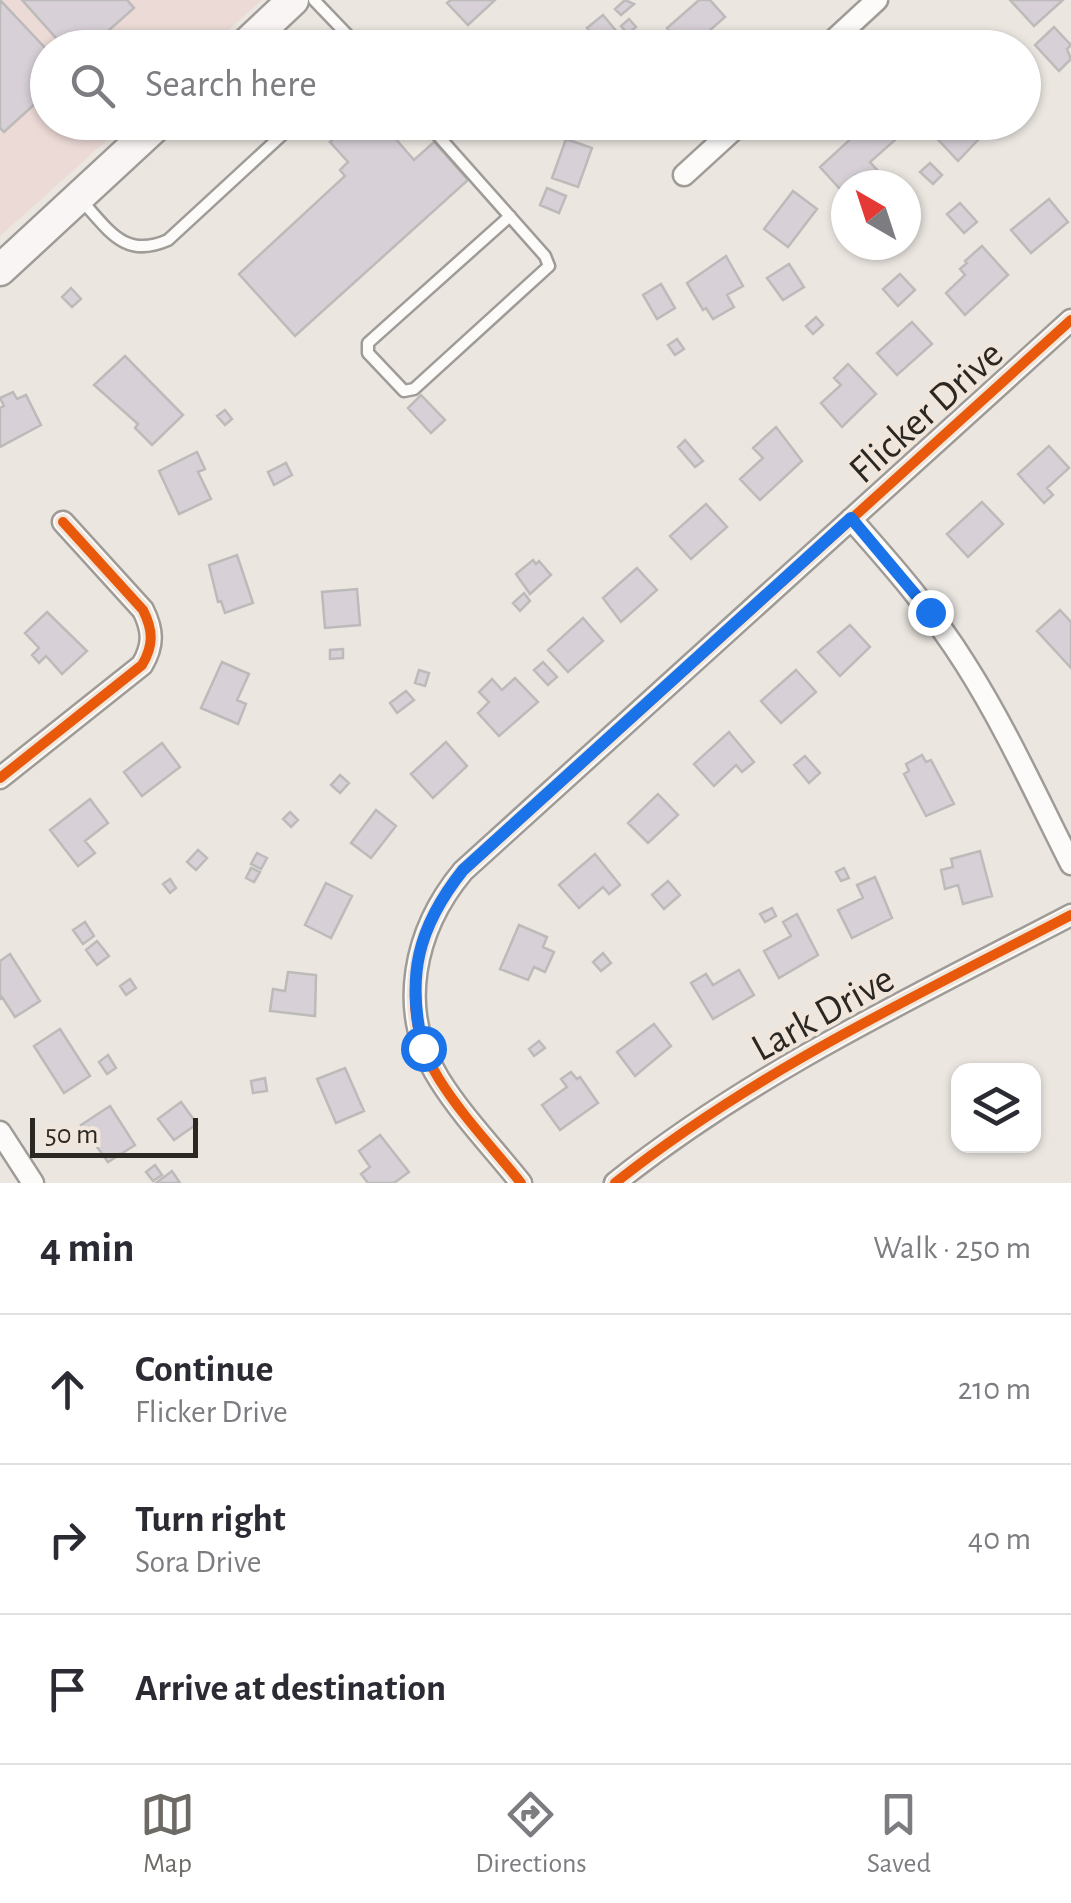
<!DOCTYPE html>
<meta charset="utf-8">
<style>
body{margin:0;font-family:"Alegreya Sans",sans-serif;background:#f7f7f7;color:#2b2b33}
.controls{position:absolute;right:30px;bottom:30px;display:grid;overflow:hidden;border-radius:20px;box-shadow:0 2px 8px #0004}
.controls button{width:90px;height:90px;display:grid;place-items:center;padding:0;border:0;border-bottom:2px solid #e1e1e2;background:#fff;color:#2b2b33;font:50px sans-serif}
.compass{position:absolute;left:831px;top:170px;width:90px;height:90px;border-radius:50%;background:#fff;box-shadow:0 2px 8px #0004;rotate:321deg}
.scale{position:absolute;left:30px;bottom:25px;width:168px;box-sizing:border-box;padding-left:10px;border:5px solid #2b2723;border-top:0;font-size:28px;line-height:35px;white-space:nowrap;color:#2b2723;-webkit-text-stroke:8px #f0e6db;paint-order:stroke}
.stop{position:absolute;width:30px;height:30px;margin:-22px;border:8px solid #1a73e8;border-radius:50%;background:#fff}
.stop.end{background:#1a73e8;border-color:#fff;box-shadow:0 2px 10px #0008}
.list{margin:0;padding:0;list-style:none}
h2{display:flex;justify-content:space-between;align-items:center;height:130px;margin:0;padding:0 40px;font-size:42px}
h2 small{font-size:32px;font-weight:400;color:#7c7c81}
.list li{display:grid;grid-template-columns:65px 1fr auto;gap:30px;align-items:center;box-sizing:border-box;height:150px;padding:0 40px;border-top:2px solid #e1e1e2}
.list b{display:block;font-size:38px;white-space:nowrap}
.list p{margin:0;font-size:32px;white-space:nowrap;color:#7c7c81}
.list em{font-size:32px;font-style:normal;color:#7c7c81}
.icon{flex:none;width:55px;height:55px;fill:none;stroke:currentColor;stroke-width:2;stroke-linecap:round;stroke-linejoin:round}
.map{position:relative;flex:none;width:1071px;height:1183px;overflow:hidden}
.search{position:absolute;background:#fff;box-shadow:0 2px 8px #0004;left:30px;right:30px;top:30px;height:110px;display:flex;align-items:center;gap:25px;box-sizing:border-box;padding:0 35px;border-radius:55px;color:#7c7c81;font-size:38px}
.sheet{height:580px;background:#fff}
nav{display:flex;justify-content:space-around;align-items:center;box-sizing:border-box;height:140px;border-top:2px solid #e1e1e2;background:#fff;font-size:28px;color:#7c7c81}
nav a{display:grid;justify-items:center;gap:5px}
nav .on{color:#6e6a65}
.map>svg:first-child{display:block}
.education{fill:#ebdad6}
.building{fill:#d7d0d7;stroke:#bdbaba;stroke-width:2.5}
.lines{fill:none;stroke-linecap:round;stroke-linejoin:round}
.lane-casing{stroke:#9f9b97;stroke-width:15}
.street-casing{stroke:#9f9b97;stroke-width:25}
.secondary-casing{stroke:#9f9b97;stroke-width:35}
.lane{stroke:#fcfbfa;stroke-width:10}
.street{stroke:#fcfbfa;stroke-width:20}
.secondary{stroke:#f9f5f4;stroke-width:30}
.cycleway-casing{stroke:#f0e6db;stroke-width:16}
.cycleway{stroke:#e8590c;stroke-width:10}
.route{stroke:#1a73e8;stroke-width:12}
.labels{text-anchor:middle;stroke-width:8;stroke-linejoin:round;paint-order:stroke}
.street-label{font-size:40px;fill:#2b2723;stroke:#f0e6db}
</style>
<div class="map">
<svg width="1071" height="1183" viewBox="0 0 1071 1183">
<rect width="100%" height="100%" fill="#ebe6e0"/>
<path class="education" d="M0,0H262L209,47L48,48V122L126,123L0,236Z"/>
<path class="building" d="M0,0L48,51V92L4,132L0,128Z
M22,0H127L134,8L89,48H65Z
M451,0H495L468,25L447,3Z
M625,0L634,4L621,15L615,9Z
M699,0H710L725,17L690,48H685L667,28Z
M1010,0H1063L1034,26Z
M603,15L617,32L602,45L587,28Z
M629,19L636,27L628,34L621,26Z
M1054,27L1071,45L1067,49L1071,59L1059,71L1035,45Z
M351,122H381L414,160L434,142L468,180L295,336L239,274L345,176L340,170L348,162L330,142Z
M869,122H893L903,133L870,162L879,172L865,184L856,175L840,189L820,167Z
M927,122H995L958,161L931,132L934,130Z
M566,139L592,148L578,187L552,178Z
M930,163L942,175L933,184L920,172Z
M547,188L566,196L559,213L540,205Z
M793,191L817,209L788,247L764,229Z
M1049,199L1068,222L1031,253L1011,230Z
M960,203L977,222L964,233L947,214Z
M982,246L1008,275L965,315L946,293L965,275L960,269L967,263L965,261Z
M726,256L743,286L727,295L734,307L713,319L706,308L703,310L687,283Z
M789,264L804,287L783,300L767,278Z
M900,274L915,290L898,306L883,289Z
M661,284L675,308L657,319L643,295Z
M71,288L81,299L72,307L62,297Z
M816,317L823,325L813,334L806,326Z
M912,322L932,344L897,375L877,353Z
M677,339L684,349L675,355L668,345Z
M125,356L183,415L152,445L135,428L138,424L94,385Z
M848,364L876,394L842,427L821,403L841,385L834,378Z
M13,392L17,399L26,395L41,425L0,447V408L4,406L0,398Z
M421,395L445,420L431,433L408,408Z
M225,410L232,419L225,425L217,416Z
M776,427L802,461L760,500L740,479L763,458L753,448Z
M685,440L703,461L695,467L678,447Z
M1049,446L1069,468L1047,488L1053,495L1044,503L1018,474Z
M197,452L205,469L198,472L211,499L179,514L159,471Z
M286,463L292,475L274,485L268,472Z
M982,502L1003,524L968,557L947,534Z
M706,504L727,527L691,559L670,536Z
M237,555L253,603L225,613L221,601L218,602L209,565Z
M533,560L536,564L539,561L551,575L530,594L516,574Z
M637,568L657,590L621,622L603,598Z
M357,589L360,625L325,628L322,592Z
M524,593L530,601L520,611L513,603Z
M1060,610L1071,622V668L1037,631Z
M47,612L87,651L62,674L46,656L39,663L32,655L39,648L25,633Z
M583,618L603,641L568,672L548,650Z
M850,625L870,647L840,676L818,652Z
M343,649V658L330,659V650Z
M222,662L249,674L237,700L246,704L238,724L201,708Z
M543,662L557,677L548,685L534,670Z
M419,670L429,673L425,686L415,683Z
M796,670L816,692L781,723L761,701Z
M515,678L538,702L499,736L478,713L489,702L479,692L492,679L502,690Z
M406,691L414,700L397,713L390,703Z
M729,732L754,762L742,772L736,765L714,786L694,764Z
M446,742L467,766L433,798L411,774Z
M162,743L180,767L142,796L124,772Z
M922,755L926,762L931,760L954,804L926,816L904,774L909,771L906,764Z
M805,756L820,773L809,783L794,765Z
M340,775L349,783L340,793L331,785Z
M658,794L678,815L648,843L628,823Z
M90,799L108,823L85,841L95,853L78,866L50,830Z
M376,810L396,826L371,858L351,843Z
M290,812L298,820L291,827L283,819Z
M198,850L207,858L196,870L187,862Z
M980,851L992,896L963,904L958,885L945,889L941,870L953,867L951,859Z
M257,853L267,858L261,869L251,864Z
M595,854L620,885L609,894L603,887L579,908L559,885Z
M251,868L260,872L254,882L246,878Z
M844,868L849,878L841,881L836,872Z
M875,877L892,918L852,938L838,910L863,898L857,885Z
M170,879L176,888L170,893L163,884Z
M668,881L680,895L664,909L652,895Z
M326,883L352,896L331,938L305,925Z
M772,908L776,916L765,922L760,914Z
M797,914L818,955L779,978L764,951L791,936L783,922Z
M85,922L94,936L83,944L73,930Z
M519,925L547,937L543,947L554,952L545,972L534,967L528,980L500,969Z
M97,941L109,956L97,965L86,950Z
M603,953L611,963L601,971L593,962Z
M10,954L40,1001L15,1017L2,997L0,999V961Z
M739,970L754,995L713,1019L691,983L706,974L713,985Z
M288,972L316,975L315,1016L270,1011L273,989L285,991Z
M130,979L136,988L126,995L120,986Z
M654,1024L671,1046L635,1076L617,1052Z
M60,1029L90,1076L64,1093L34,1046Z
M539,1041L545,1048L534,1056L529,1049Z
M108,1055L116,1068L107,1074L99,1062Z
M345,1068L364,1111L336,1123L317,1079Z
M571,1072L577,1079L580,1077L598,1103L560,1130L542,1105L567,1087L561,1079Z
M265,1078L267,1091L253,1093L251,1081Z
M181,1102L197,1124L174,1140L158,1119Z
M110,1106L135,1145L108,1162L81,1125Z
M380,1135L409,1172L394,1183H368L361,1174L370,1167L359,1151Z
M155,1165L162,1175L153,1181L146,1172Z
M172,1171L180,1183H156Z"/>
<g class="lines">
<g class="lane-casing">
<path id="lane" d="M314,0L360,48
M426,122L545,256L549,266L414,389L404,391L368,353V343L510,216
M79,198C108,228 123,260 168,240L296,122"/>
</g>
<g class="street-casing">
<path id="street" d="M825,48L877,0
M684,175L742,122
M851,519C892,565 933,612 966,665C1006,728 1037,797 1071,864
M0,778L142,665C154,645 153,630 143,610L63,522
M0,1132L33,1183
M521,1183C494,1149 462,1116 439,1079C396,1010 414,930 463,871L1071,320
M615,1183C754,1072 914,997 1071,915"/>
</g>
<g class="secondary-casing">
<path id="secondary" d="M242,48L293,0
M0,270L160,122"/>
</g>
<use href="#lane" class="lane"/>
<use href="#street" class="street"/>
<use href="#secondary" class="secondary"/>
<g class="cycleway-casing">
<path id="cycleway" d="M0,778L142,665C154,645 153,630 143,610L63,522
M521,1183C494,1149 462,1116 439,1079C396,1010 414,930 463,871L1071,320
M615,1183C754,1072 914,997 1071,915"/>
</g>
<use href="#cycleway" class="cycleway"/>
</g>
<g class="lines">
<path class="route" d="M423,1048C406,977 417,928 463,870L851,518L930,612"/>
</g>
<g class="labels">
<g class="street-label">
<text transform="translate(925 411) rotate(-42)" y="14">Flicker Drive</text>
<text transform="translate(822 1012) rotate(-29)" y="14">Lark Drive</text>
</g>
</g>
</svg>
<div class="controls">
<button><svg class="icon" aria-label="layers" viewBox="0 0 24 24"><path d="M12 4l9 5-9 5-9-5zM3 14l9 5 9-5"/></svg></button>
</div>
<svg class="compass" viewBox="-18 -18 36 36"><path d="M0-13l5 13h-10z" fill="#e53935"/><path d="M0 13l5-13h-10z" fill="#7c7c81"/></svg>
<div class="scale">50 m</div>
<div class="stop" style="left:423px;top:1048px"></div>
<div class="stop end" style="left:930px;top:612px"></div>
<div class="search"><svg class="icon" aria-label="search" viewBox="0 0 24 24"><circle cx="10" cy="10" r="6"/><path d="M15 15l6 6"/></svg>Search here</div>
</div>
<section class="sheet">
<h2>4 min<small>Walk · 250 m</small></h2>
<ul class="list">
<li><svg class="icon" aria-label="ahead" viewBox="0 0 24 24"><path d="M12 20V5M6 11l6-6 6 6"/></svg><div><b>Continue</b><p>Flicker Drive</p></div><em>210 m</em></li>
<li><svg class="icon" aria-label="right" viewBox="0 0 24 24"><path d="M7 20v-9h11M14 6l5 5-5 5"/></svg><div><b>Turn right</b><p>Sora Drive</p></div><em>40 m</em></li>
<li><svg class="icon" aria-label="arrive" viewBox="0 0 24 24"><path d="M6 21V4h12l-3 4 3 4H6"/></svg><div><b>Arrive at destination</b></div></li>
</ul>
</section>
<nav>
<a class="on"><svg class="icon" aria-label="map" viewBox="0 0 24 24"><path d="M3 6l6-2 6 2 6-2v14l-6 2-6-2-6 2zM9 4v14M15 6v14"/></svg>Map</a>
<a><svg class="icon" aria-label="directions" viewBox="0 0 24 24"><path d="M12 3l9 9-9 9-9-9zM9 14v-3h6M13 9l2 2-2 2"/></svg>Directions</a>
<a><svg class="icon" aria-label="saved" viewBox="0 0 24 24"><path d="M7 4h10v16l-5-4-5 4z"/></svg>Saved</a>
</nav>
